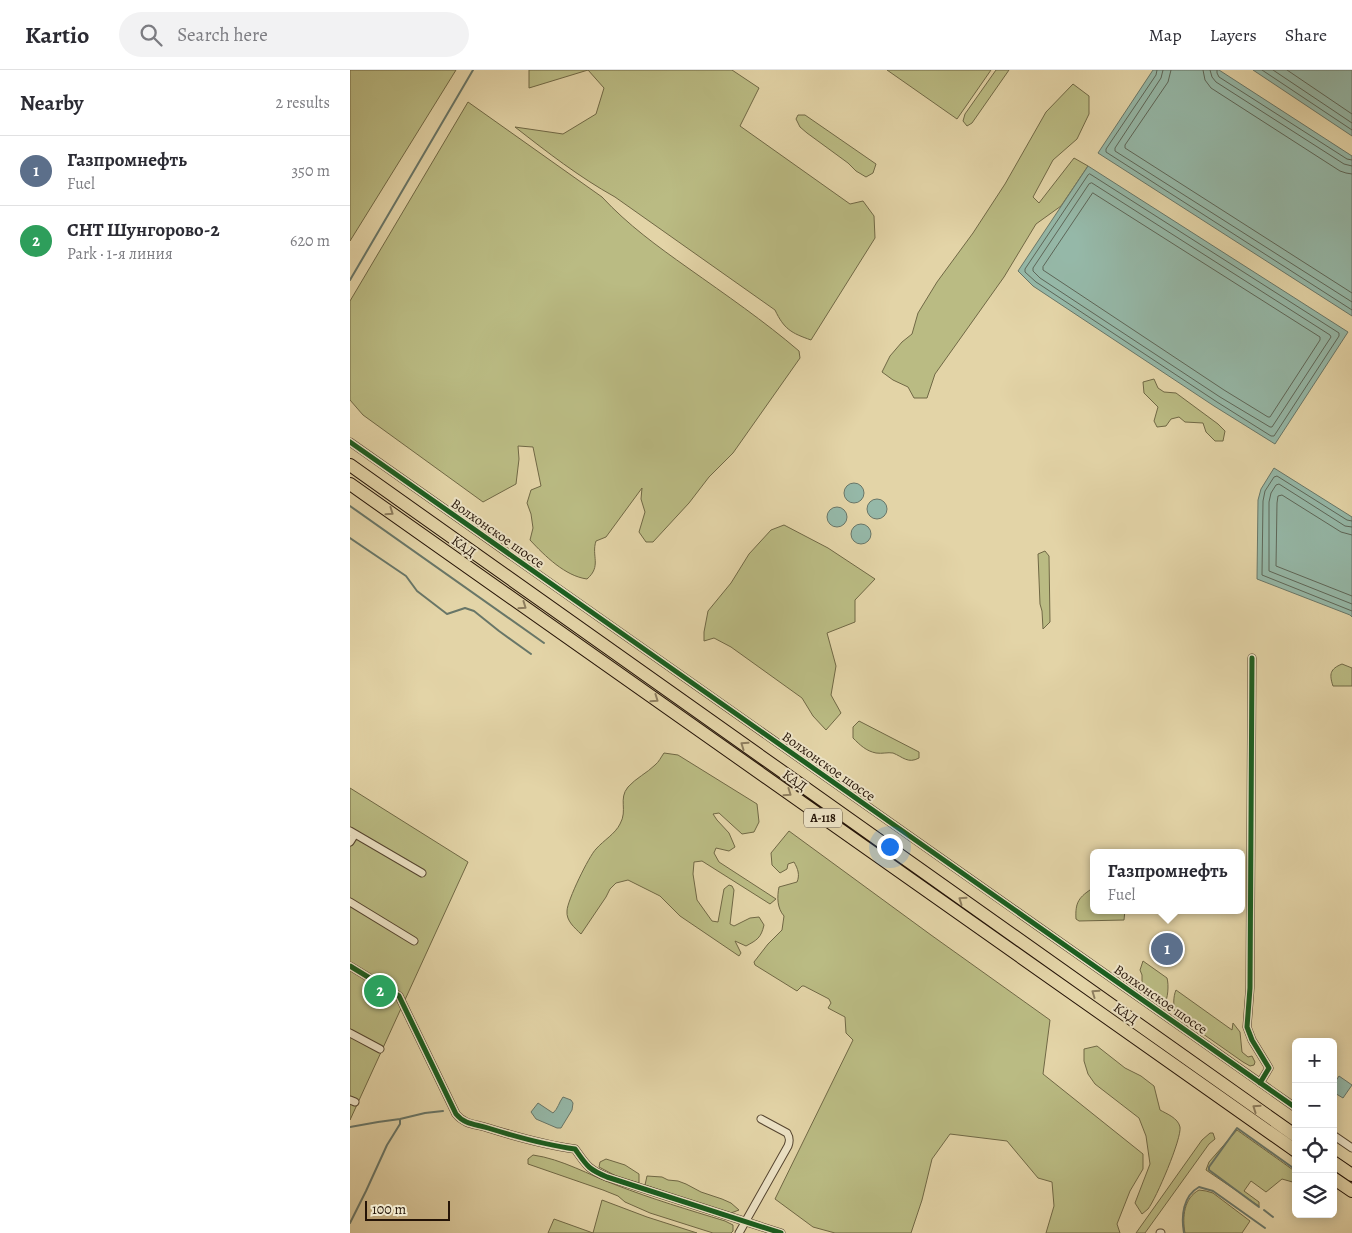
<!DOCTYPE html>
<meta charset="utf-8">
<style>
body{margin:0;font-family:Alegreya,serif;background:#f2f2f3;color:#2b2b33}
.controls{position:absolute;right:15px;bottom:15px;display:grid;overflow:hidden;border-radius:8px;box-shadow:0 2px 12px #0003}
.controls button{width:45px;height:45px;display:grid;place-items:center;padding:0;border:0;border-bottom:1px solid #e1e1e2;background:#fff;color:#2b2b33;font:25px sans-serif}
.scale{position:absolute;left:15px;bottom:12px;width:85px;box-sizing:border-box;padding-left:5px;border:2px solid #251407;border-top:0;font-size:14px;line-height:18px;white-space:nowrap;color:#251407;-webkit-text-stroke:4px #ede3c6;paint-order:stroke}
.you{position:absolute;left:539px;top:776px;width:18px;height:18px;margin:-12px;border:4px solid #fff;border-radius:50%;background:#1a73e8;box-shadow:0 0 0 8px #1a73e833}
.badge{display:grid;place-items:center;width:32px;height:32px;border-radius:50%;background:#2563eb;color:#fff;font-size:16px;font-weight:700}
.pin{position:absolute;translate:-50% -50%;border:2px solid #fff;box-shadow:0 1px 5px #0006}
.popup{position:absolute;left:740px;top:779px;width:155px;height:65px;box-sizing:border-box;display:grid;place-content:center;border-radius:8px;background:#fff;filter:drop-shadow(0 1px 4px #0005);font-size:16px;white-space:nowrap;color:#7c7c81}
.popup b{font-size:19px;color:#2b2b33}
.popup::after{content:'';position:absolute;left:50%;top:100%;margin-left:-10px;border:10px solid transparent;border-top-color:#fff}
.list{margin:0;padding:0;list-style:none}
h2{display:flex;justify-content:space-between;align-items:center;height:65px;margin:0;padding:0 20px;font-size:21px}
h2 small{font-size:16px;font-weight:400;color:#7c7c81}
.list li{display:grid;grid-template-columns:32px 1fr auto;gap:15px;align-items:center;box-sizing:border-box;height:70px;padding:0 20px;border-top:1px solid #e1e1e2}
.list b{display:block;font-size:19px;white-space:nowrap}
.list p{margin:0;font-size:16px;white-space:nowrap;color:#7c7c81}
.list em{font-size:16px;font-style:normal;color:#7c7c81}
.icon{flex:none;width:28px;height:28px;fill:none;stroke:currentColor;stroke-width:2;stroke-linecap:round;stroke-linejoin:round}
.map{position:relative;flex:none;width:1002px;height:1163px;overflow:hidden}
header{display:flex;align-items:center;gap:30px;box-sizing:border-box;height:70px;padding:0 25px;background:#fff;border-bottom:1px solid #e1e1e2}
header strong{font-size:24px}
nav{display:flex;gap:28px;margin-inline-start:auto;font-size:18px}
.search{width:350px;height:45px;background:#f2f2f3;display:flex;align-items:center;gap:12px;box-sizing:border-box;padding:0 18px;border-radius:28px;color:#7c7c81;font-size:19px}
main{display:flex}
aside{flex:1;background:#fff}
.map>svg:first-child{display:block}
.green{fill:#babb83;stroke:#706845}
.water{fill:#95b8a8;stroke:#687668}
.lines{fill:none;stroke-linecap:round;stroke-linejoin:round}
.shore{stroke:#5d6658;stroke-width:1}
.stream{stroke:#687668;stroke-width:2}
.street-casing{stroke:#54442f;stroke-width:9}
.highway-casing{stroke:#251407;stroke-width:14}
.street{stroke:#ede3c6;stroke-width:7}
.highway{stroke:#e3d4a7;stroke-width:12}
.cycleway-casing{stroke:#ede3c6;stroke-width:8}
.cycleway{stroke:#1b5e20;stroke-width:5}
.oneway{stroke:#8e7e5f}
.labels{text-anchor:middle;stroke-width:4;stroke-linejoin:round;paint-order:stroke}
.shield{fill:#ede3c6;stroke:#615240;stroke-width:1}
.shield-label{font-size:12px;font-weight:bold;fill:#251407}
.street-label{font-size:14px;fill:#251407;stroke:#ede3c6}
</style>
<header>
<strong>Kartio</strong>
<div class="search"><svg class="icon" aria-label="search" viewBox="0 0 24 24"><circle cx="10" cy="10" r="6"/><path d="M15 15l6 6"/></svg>Search here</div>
<nav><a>Map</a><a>Layers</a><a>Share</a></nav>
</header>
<main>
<aside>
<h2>Nearby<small>2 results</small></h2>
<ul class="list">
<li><span class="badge" style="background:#5c6f8a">1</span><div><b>Газпромнефть</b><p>Fuel</p></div><em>350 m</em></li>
<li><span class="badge" style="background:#2e9e5b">2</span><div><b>СНТ Шунгорово-2</b><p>Park · 1-я линия</p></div><em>620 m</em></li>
</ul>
</aside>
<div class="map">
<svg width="1002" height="1163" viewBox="0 0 1002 1163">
<rect width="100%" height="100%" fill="#e3d4a7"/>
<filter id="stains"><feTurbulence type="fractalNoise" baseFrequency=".004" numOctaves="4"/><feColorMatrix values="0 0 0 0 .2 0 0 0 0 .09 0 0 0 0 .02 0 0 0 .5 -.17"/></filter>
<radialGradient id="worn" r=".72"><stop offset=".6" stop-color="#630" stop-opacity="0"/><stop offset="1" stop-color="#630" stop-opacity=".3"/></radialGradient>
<path class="green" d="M0,0H106L0,171Z
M179,0H382L409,18L390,56L500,134L513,131L524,146L525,168L461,270C441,263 434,259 425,240L265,127C229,107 197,82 165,57L213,64L246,44L254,18L238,0L179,18Z
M537,0H641L607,49Z
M646,0H659L622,53L617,56L613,51L615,44Z
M723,14L739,26V44L727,69L703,90L683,127L689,133L724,88L738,96L711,136L686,154L654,207L585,304L577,328H564L558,317L543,310L532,302L540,286L552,272L562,264L568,243L587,212L623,163L655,114L696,42Z
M118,32L252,127C278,155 307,176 338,198C376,225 414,251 449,281L450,288L383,383L359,407L339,433L303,472H296L289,462L295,442L291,429L292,418L256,467L246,471C241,486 252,496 237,509C215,506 195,486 180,470L183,458L181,444L177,433L181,420L191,416L183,377L168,376L169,389L166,414L133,432L13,345L0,330V231Z
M448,45H455L526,94L523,103L516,107L506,101L498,93L457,63L450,57L446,49Z
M804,309L808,318L814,322L826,323L868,354L875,361L873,371H865L856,362L853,353L835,352L829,347L821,349L816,356L807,357L804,351L808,337L794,323L793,312Z
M434,455L478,478L525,509L505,530V552L477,563L486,596L481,625L491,643L476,660L463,646L452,628L381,577L364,568L354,571V562L358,541L381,513L399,484L421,460Z
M695,481L699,486L700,552L693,559L692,541L690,534L688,484Z
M992,594L1002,598V616H983C979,604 980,599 992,594Z
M509,651L569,682V688C558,694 553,687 543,683C538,682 532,684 526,683C516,681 510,675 503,668V657Z
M314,683L328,685L407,734L409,752L404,762L392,764L369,743L363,744L367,750L379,763L385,777L379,781L366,778L364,783L369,792L426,829L420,834L352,791L344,792L343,804L347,830L362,851L368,852L374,819L379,815L382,816L384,820L380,854L384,856L400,848L409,847L414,855C411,868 407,870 396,876L385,871L391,883L389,886L330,846L310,826L278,810L266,813L260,819L256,827L231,864C225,858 216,851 217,841C217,831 239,786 246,779C254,770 265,764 270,754C278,740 268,729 278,717C286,708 297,703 305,695C309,692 311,687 314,683Z
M0,718L118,792L0,1050Z
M439,761L581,865L700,950L693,1004L793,1084V1099L780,1121L767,1154L770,1163H696L704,1136L702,1112L688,1108L657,1071L600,1064L582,1089L572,1130L561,1163H485L463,1157L425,1129L503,970L496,963L495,947L478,938L481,933L479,929L454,916H452L447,921L405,895L404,892L418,874L432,860L434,846C427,838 427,827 429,817L447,812C450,805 448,799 444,792L438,794L437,799L430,803L422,795L421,783Z
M743,818V840H775L774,850L729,851L726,849C725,832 729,827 743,818Z
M793,891L817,908C819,915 818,929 814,935L792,920V905L790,900Z
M826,920L882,960L883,953L890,962L892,982L898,987L902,986L905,992L904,995L900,996L893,992L826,945C823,937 823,927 826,920Z
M747,976L775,998L791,1006L804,1016L810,1040C817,1044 828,1048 830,1057C832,1068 806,1129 798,1139C796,1141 794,1142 792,1144L785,1133L800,1094L796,1066L789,1048L745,1014L738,1004L734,991V979Z
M887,1060L946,1102V1113L932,1109L916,1122L901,1111L894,1121L909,1132V1136L856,1100L859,1092Z
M860,1063H863L865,1069L859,1074L795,1163H786L852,1070Z
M183,1085C212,1089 239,1105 266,1115C302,1129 339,1140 375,1151L383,1155V1161L381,1163H363L300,1143L275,1132L268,1126L253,1120L178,1094V1089Z
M256,1089L275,1095L289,1104V1113L268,1107L249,1097L250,1092Z
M297,1106L312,1107L318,1110L328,1111L336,1114L351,1122L372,1129L381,1133L389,1140L381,1143L339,1130L295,1115Z
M849,1120L856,1121L863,1123L900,1151L892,1163H835C832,1147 834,1128 849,1120Z
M252,1130L297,1147L347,1163H243Z
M204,1149L243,1163H198Z"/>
<path class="water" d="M803,0H869L1002,86V246L748,83Z
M903,0H1002V66Z
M738,96L998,262L925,374L864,336L683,216L668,201Z
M924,398L1002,447V547L1000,545L907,509L908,430L911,419Z
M494 423a10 10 0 1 1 20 0a10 10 0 1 1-20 0Z
M517 439a10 10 0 1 1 20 0a10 10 0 1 1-20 0Z
M477 447a10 10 0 1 1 20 0a10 10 0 1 1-20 0Z
M501 464a10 10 0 1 1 20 0a10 10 0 1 1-20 0Z
M989,1006L1002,1015L993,1028L983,1022V1015Z
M213,1027L221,1030L223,1033L222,1040L211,1058H207L186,1049L181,1042L188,1033L203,1043C208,1039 209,1032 213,1027Z"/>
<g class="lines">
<path class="shore" d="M807,0L806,5L756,79V82L1002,240
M813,0L811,8L765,78V81L1002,232
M821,0L818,12L775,75V78L1002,223
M853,0L855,10L861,18L990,101L996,103L1002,104
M860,0L862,7L866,12L994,94L1002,96
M867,0V3L869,7L997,89L1002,90
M912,0L1002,60
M923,0L1002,53
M937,0L1002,44
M740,104L989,263V266L924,366H921L867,332L686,212L675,202V199L738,105Z
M742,113L980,265L981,267L922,357H920L870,327L690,208L683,201V198L739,114Z
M743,123L970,267V270L920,347H918L874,320L693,200V197Z
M1002,451L997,450L927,406L924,407L915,421L913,431L912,505L1002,541
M1002,457L995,456L929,414L926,415L921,423L919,432V501L1002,534
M1002,465L991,462L932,425L928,426L927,433L926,496L1002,526"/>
<path class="stream" d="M0,210L123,0
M0,436L194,573
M0,468L56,506L67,521L97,544L115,538L124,541L149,561L181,584
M0,1057L28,1052L50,1049L75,1043L93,1041
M909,1137L859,1100V1097L887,1058L946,1100
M914,1140L923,1147
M0,1153L16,1121L37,1075L50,1054V1049
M834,1163C831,1146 833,1126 849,1117L863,1121L915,1158"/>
<g class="street-casing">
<path id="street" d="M0,372L946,1038
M902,588L900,918L897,957L902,970L919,998L910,1013
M0,761L72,803
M0,772L5,764
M0,832L64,871
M0,896L49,926L106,1044C115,1055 126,1054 138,1058C167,1067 195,1075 225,1079C237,1096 238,1099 257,1107L431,1163
M0,963L30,979
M0,1030L5,1032
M983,1065L1002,1078
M389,1163L438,1076C440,1071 440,1068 437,1063L411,1049
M810,1163H811"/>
</g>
<g class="highway-casing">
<path id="highway" d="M0,395L946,1066
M0,414L946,1081
M983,1092L1002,1105
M983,1108L1002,1121"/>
</g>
<use href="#street" class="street"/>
<use href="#highway" class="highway"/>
<g class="cycleway-casing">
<path id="cycleway" d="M0,372L946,1038
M902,588L900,918L897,957L902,970L919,998L910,1013
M0,896L49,926L106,1044C115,1055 126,1054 138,1058C167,1067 195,1075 225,1079C237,1096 238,1099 257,1107L431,1163"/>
</g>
<use href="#cycleway" class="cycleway"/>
</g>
<defs><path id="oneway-chevron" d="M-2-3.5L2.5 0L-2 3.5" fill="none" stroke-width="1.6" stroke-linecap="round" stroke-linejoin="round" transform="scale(1.25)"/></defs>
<g class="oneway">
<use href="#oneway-chevron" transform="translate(40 442) rotate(35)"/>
<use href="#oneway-chevron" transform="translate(173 536) rotate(35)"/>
<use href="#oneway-chevron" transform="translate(305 629) rotate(35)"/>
<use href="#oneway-chevron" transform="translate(394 675) rotate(-145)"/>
<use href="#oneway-chevron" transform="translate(438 723) rotate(35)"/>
<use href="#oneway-chevron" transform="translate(612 830) rotate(-145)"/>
<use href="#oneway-chevron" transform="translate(745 923) rotate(-145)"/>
<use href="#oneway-chevron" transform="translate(906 1038) rotate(-145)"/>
</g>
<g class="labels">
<rect class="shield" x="454" y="738.5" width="38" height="19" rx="4"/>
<g class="shield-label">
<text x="473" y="752">А-118</text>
</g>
<g class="street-label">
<text transform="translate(148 463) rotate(35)" y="5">Волхонское шоссе</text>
<text transform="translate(114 476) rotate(35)" y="5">КАД</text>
<text transform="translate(479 696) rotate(35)" y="5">Волхонское шоссе</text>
<text transform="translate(445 710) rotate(35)" y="5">КАД</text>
<text transform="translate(811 929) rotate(35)" y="5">Волхонское шоссе</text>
<text transform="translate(776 943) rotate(35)" y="5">КАД</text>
</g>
</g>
<rect width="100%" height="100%" filter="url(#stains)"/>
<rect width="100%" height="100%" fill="url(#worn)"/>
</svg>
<div class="controls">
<button>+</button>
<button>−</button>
<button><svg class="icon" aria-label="locate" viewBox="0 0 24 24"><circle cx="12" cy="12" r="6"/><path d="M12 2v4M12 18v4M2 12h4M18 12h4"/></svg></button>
<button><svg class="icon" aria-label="layers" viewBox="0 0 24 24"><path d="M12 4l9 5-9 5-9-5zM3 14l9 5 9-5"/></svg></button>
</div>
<div class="scale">100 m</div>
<div class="you"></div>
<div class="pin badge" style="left:817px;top:879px;background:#5c6f8a">1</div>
<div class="popup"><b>Газпромнефть</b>Fuel</div>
<div class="pin badge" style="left:30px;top:921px;background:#2e9e5b">2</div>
</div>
</main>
